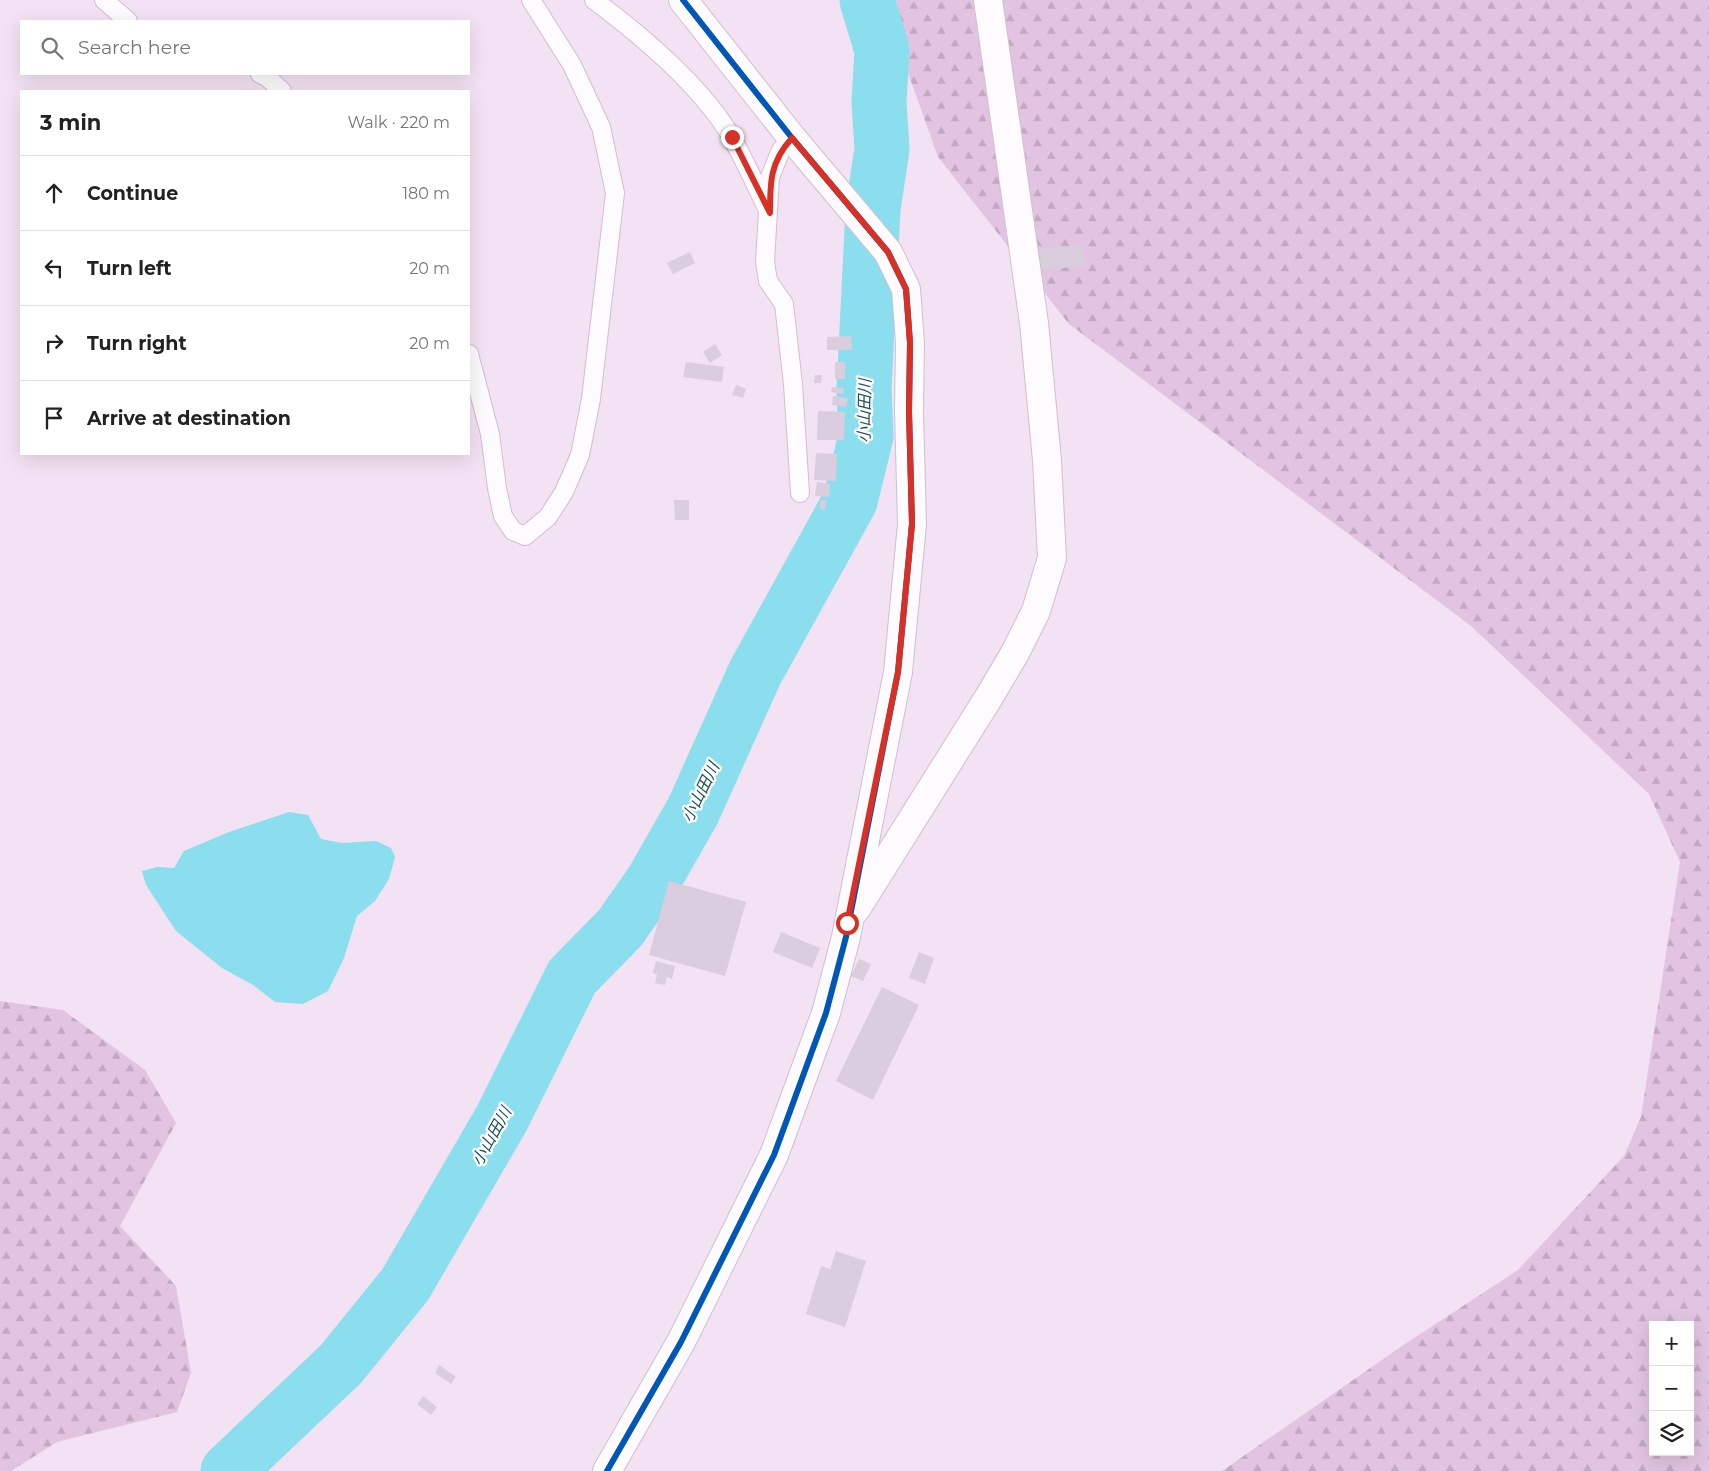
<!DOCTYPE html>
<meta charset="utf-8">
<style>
body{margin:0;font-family:Montserrat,"Noto Sans JP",sans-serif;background:#f6f6f6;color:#222}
.controls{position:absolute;right:15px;bottom:15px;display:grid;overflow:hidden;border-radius:0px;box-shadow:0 5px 20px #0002}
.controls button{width:45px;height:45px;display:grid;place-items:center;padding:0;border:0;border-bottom:1px solid #e0e0e0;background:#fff;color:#222;font:25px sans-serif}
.stop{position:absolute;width:15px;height:15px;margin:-11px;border:4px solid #d93025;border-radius:50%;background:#fff}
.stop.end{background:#d93025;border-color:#fff;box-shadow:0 1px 5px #0008}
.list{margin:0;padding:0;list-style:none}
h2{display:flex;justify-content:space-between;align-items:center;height:65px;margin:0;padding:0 20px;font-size:21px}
h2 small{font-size:16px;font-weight:400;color:#767676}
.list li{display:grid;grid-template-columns:32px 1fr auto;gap:15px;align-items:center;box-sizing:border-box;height:75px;padding:0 20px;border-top:1px solid #e0e0e0}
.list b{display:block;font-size:19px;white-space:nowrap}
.list em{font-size:16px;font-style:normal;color:#767676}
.icon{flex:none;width:28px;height:28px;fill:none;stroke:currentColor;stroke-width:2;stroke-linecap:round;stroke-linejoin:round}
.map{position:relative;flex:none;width:1709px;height:1471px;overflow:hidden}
.search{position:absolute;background:#fff;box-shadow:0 5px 20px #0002;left:20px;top:20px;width:450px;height:55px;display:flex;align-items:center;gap:12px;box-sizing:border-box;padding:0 18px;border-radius:0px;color:#767676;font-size:19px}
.panel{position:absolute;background:#fff;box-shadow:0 5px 20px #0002;left:20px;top:90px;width:450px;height:365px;border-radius:0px}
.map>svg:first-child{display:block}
.forest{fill:url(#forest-firs);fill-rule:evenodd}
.water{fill:#8bdeee}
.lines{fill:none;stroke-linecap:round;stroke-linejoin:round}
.river{stroke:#8bdeee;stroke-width:55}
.building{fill:#d9cdde}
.service-casing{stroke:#cfbfcf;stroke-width:20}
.minor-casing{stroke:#cfbfcf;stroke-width:30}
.service{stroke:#fdfbfd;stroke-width:18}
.minor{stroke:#fdfbfd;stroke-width:28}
.cycleway-casing{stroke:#fff;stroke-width:9}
.cycleway{stroke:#0057b8;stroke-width:6}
.route{stroke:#d93025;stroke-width:6}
.labels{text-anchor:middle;stroke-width:4.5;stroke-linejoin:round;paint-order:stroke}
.water-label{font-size:16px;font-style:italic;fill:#1b5157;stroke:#fff}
</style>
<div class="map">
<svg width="1709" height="1471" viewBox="0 0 1709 1471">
<defs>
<pattern id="forest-firs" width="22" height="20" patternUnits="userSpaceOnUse" patternTransform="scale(1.25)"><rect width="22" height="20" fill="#e2c4e2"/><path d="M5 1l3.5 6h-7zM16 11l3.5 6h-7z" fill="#c2a8c2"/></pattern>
</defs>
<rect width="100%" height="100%" fill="#f3e2f3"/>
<path class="forest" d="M882,0H1709V1471H1222L1402,1346L1518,1270L1624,1156L1641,1117L1680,862L1649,794L1471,626L1069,324L938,157ZM1653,1325H1690V1452H1653Z
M0,1001L63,1010L145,1070L176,1123L120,1226L176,1286L191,1373L177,1412L57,1442L11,1471H0Z"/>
<path class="water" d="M289,812L308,815L321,839L342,843L376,841L391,848L395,857L389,879L375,901L357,916L344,958L328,991L303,1004L275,1002L253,985L222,968L176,931L146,885L142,871L157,867L174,868L184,851L229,832Z"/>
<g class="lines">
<path class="river" d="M228,1471L341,1364L405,1285L502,1118L572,977L620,928L653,881L693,811L755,673L850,501L866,436L864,389L873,209L882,149L879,102L882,50L867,0"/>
</g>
<path class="building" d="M1083,245L1085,266L1039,270L1037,249Z
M690,252L695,263L673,274L667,263Z
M851,336L852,350H827V337Z
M715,344L722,355L710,363L703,352Z
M686,362L724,367L722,382L683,377Z
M835,362H845V379H835Z
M815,375H822L821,383H814Z
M736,385L746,389L743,398L732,395Z
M832,387L844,388L843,394L831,392Z
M833,396L848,398L846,407L832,405Z
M818,411L845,412L844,440H817Z
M816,453L837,454L836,481L814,480Z
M817,482L830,484L829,497L815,496Z
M674,500H689V520H675Z
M820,500H826L825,510L820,509Z
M669,881L746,902L725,976L649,955Z
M781,932L820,948L812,968L773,952Z
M919,952L934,958L925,984L909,978Z
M859,959L871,964L863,981L851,976Z
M656,961L675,966L672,979L667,977L665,985L655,983L657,974L653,973Z
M882,987L919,1005L873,1100L836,1081Z
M836,1251L866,1261L845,1327L806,1314L821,1266L830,1269Z
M439,1365L456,1377L451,1384L435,1373Z
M423,1396L437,1407L431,1415L417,1404Z"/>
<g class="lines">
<g class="service-casing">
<path id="service" d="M104,0L128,21
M594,0C642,36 702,86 732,138C745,161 756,186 768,210
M260,74L267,77L282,91
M792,138L781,150L770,177L765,262L768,281L784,304L793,384L800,493
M469,354L490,434L497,488L503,516L513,531L525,536L548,517L564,492L580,455L591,399L615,193L601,127L572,65L531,0"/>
</g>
<g class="minor-casing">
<path id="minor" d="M856,909L989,697L1015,653L1036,611L1052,558L1047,460L1034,323L988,0
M607,1471L681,1342L774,1155L826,1013L846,937L898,672L912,524L909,411L910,343L906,289L888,252L792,138L683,0"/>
</g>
<use href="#service" class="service"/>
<use href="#minor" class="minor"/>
<g class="cycleway-casing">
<path id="cycleway" d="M607,1471L681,1342L774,1155L826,1013L846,937L898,672L912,524L909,411L910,343L906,289L888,252L792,138L683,0"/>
</g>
<use href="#cycleway" class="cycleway"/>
</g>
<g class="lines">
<path class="route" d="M732,137L770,213C770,182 770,162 792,138L888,252L906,289L910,343L909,412L912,524L898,672L847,923"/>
</g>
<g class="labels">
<g class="water-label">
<text transform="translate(864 411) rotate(-89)" y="6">小山田川</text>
<text transform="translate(700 792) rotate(-64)" y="6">小山田川</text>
<text transform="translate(491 1136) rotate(-61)" y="6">小山田川</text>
</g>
</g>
</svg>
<div class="controls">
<button>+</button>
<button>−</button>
<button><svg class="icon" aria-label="layers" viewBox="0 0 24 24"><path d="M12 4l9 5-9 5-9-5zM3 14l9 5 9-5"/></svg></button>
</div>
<div class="stop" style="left:847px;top:923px"></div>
<div class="stop end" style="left:732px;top:137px"></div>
<div class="search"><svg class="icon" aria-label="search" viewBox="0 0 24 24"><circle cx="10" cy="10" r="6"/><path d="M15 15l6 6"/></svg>Search here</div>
<section class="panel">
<h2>3 min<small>Walk · 220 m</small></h2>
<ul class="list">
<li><svg class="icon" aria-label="ahead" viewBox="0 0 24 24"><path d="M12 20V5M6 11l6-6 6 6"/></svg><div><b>Continue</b></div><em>180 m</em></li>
<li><svg class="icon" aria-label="left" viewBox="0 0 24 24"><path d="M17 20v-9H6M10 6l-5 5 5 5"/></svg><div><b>Turn left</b></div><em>20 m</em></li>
<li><svg class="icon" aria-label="right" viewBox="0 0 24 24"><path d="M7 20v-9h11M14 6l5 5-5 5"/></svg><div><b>Turn right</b></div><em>20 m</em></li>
<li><svg class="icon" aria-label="arrive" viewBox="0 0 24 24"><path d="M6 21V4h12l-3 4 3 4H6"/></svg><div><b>Arrive at destination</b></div></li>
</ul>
</section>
</div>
